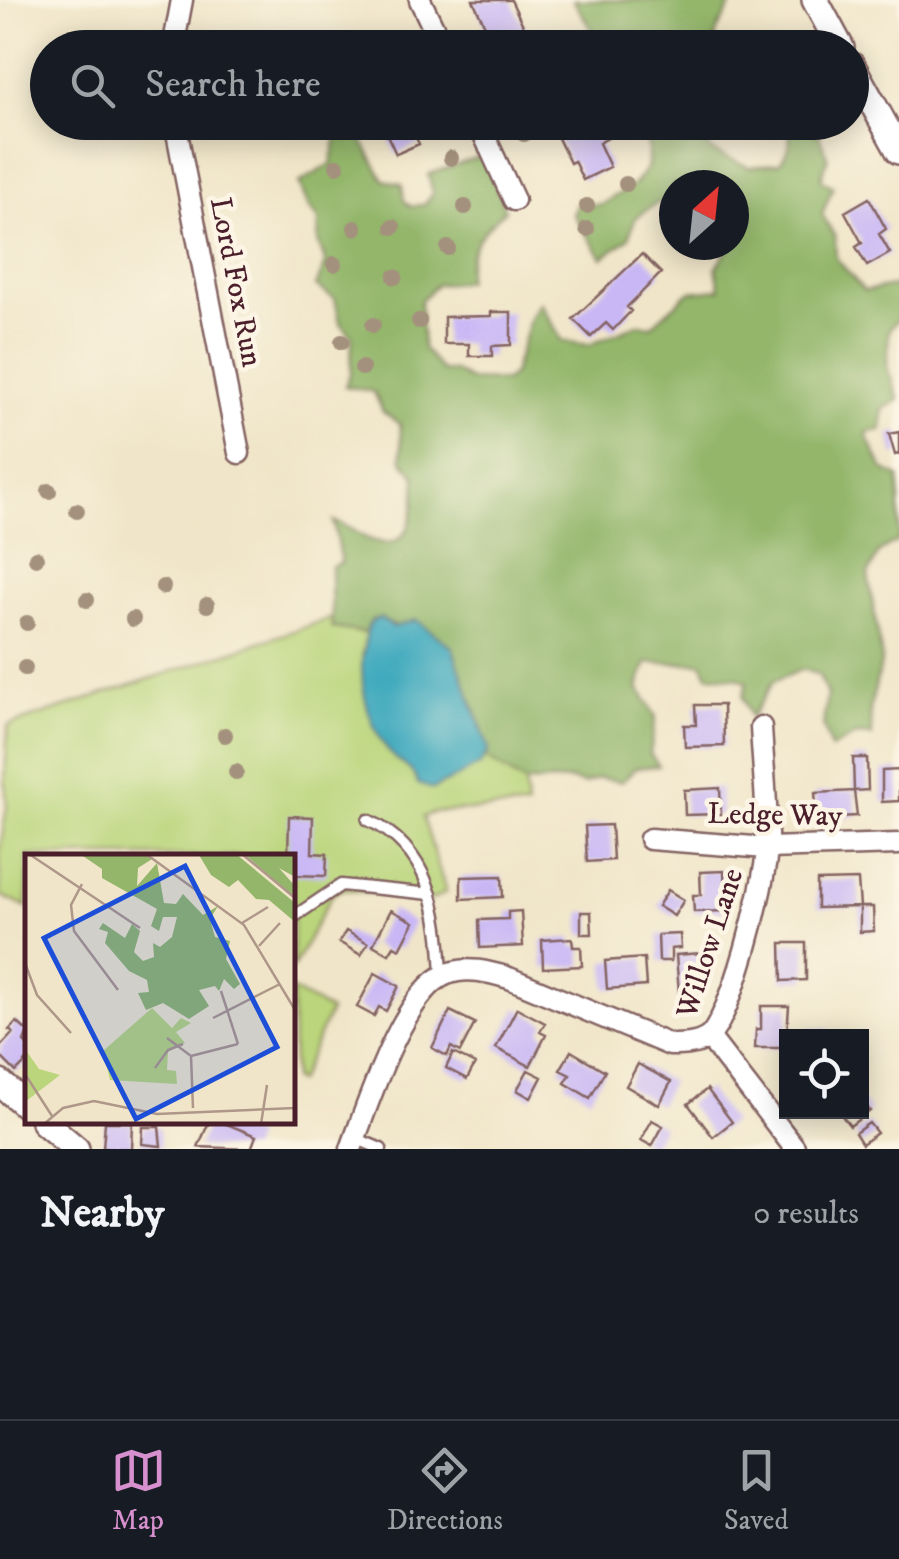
<!DOCTYPE html>
<style>
body{margin:0;font-family:"IM FELL DW Pica",serif;background:#242831;color:#f1f3f6}
.controls{position:absolute;right:30px;bottom:30px;display:grid;overflow:hidden;border-radius:0px;box-shadow:0 5px 25px #0003}
.controls button{width:90px;height:90px;display:grid;place-items:center;padding:0;border:0;border-bottom:2px solid #363941;background:#171b24;color:#f1f3f6;font:50px sans-serif}
.compass{position:absolute;left:659px;top:170px;width:90px;height:90px;border-radius:50%;background:#171b24;box-shadow:0 5px 25px #0003;rotate:27deg}
.list{margin:0;padding:0;list-style:none}
h2{display:flex;justify-content:space-between;align-items:center;height:130px;margin:0;padding:0 40px;font-size:42px}
h2 small{font-size:32px;font-weight:400;color:#9ea1a6}
.icon{flex:none;width:55px;height:55px;fill:none;stroke:currentColor;stroke-width:2;stroke-linecap:round;stroke-linejoin:round}
.map{position:relative;flex:none;width:899px;height:1149px;overflow:hidden}
.search{position:absolute;background:#171b24;box-shadow:0 5px 25px #0003;left:30px;right:30px;top:30px;height:110px;display:flex;align-items:center;gap:25px;box-sizing:border-box;padding:0 35px;border-radius:55px;color:#9ea1a6;font-size:38px}
.sheet{height:270px;background:#171b24}
nav{display:flex;justify-content:space-around;align-items:center;box-sizing:border-box;height:140px;border-top:2px solid #363941;background:#171b24;font-size:28px;color:#9ea1a6}
nav a{display:grid;justify-items:center;gap:5px}
nav .on{color:#d690ce}
.map>svg:first-child{display:block}
.green{fill:#bad57b;stroke:#827a53;stroke-width:2.5}
.forest{fill:#93b66b;stroke:#6e6a4b;stroke-width:2.5}
.water{fill:#3ea9bd;stroke:#446474;stroke-width:2.5}
.building{fill:#c9b7f5}
.lines{fill:none;stroke-linecap:round;stroke-linejoin:round}
.service-casing{stroke:#846462;stroke-width:15}
.minor-casing{stroke:#846462;stroke-width:25}
.tertiary-casing{stroke:#846462;stroke-width:30}
.service{stroke:#fff;stroke-width:10}
.minor{stroke:#fff;stroke-width:20}
.tertiary{stroke:#fff;stroke-width:25}
.tree{fill:#a4917d}
.labels{text-anchor:middle;stroke-width:9;stroke-linejoin:round;paint-order:stroke}
.street-label{font-size:30px;fill:#4a1f2b;stroke:#fcf5e5}
.inset-road{fill:none;stroke:#ae9689;stroke-width:2.5}
.view{fill:#1d4ed8;fill-opacity:0.15;stroke:#1d4ed8;stroke-width:5}
.inset-edge{fill:none;stroke:#4a1f2b;stroke-width:5}
</style>
<div class="map">
<svg width="899" height="1149" viewBox="0 0 899 1149">
<rect width="100%" height="100%" fill="#fcf5e5"/>
<filter id="ink" filterUnits="userSpaceOnUse"><feTurbulence type="fractalNoise" baseFrequency=".01" numOctaves="2"/><feDisplacementMap in="SourceGraphic" scale="20" xChannelSelector="R" yChannelSelector="G"/><feConvolveMatrix kernelMatrix="1 2 1 2 8 2 1 2 1" color-interpolation-filters="sRGB"/></filter>
<filter id="wash" filterUnits="userSpaceOnUse"><feTurbulence type="fractalNoise" baseFrequency=".0048" numOctaves="4" result="noise"/><feDisplacementMap in="SourceGraphic" scale="40" xChannelSelector="R" yChannelSelector="G"/><feGaussianBlur stdDeviation="2.25" result="paint"/><feColorMatrix in="noise" values="0 0 0 0 0 0 0 0 0 0 0 0 0 0 0 0 0 1.4 0 .05"/><feComposite in="paint" operator="in"/></filter>
<g filter="url(#wash)">
<rect width="100%" height="100%" fill="#f0e5c8"/>
<path class="green" d="M332,618V628L367,633L362,654L388,750L433,789L486,758L525,783L527,807L435,812L423,817L446,892L432,900L341,889L331,896L293,968L292,856H28L27,908L0,895V846L7,807L5,779L8,726Z
M292,990L330,1011L298,1082L293,1080Z"/>
<path class="forest" d="M573,0H734L717,31L713,47L603,48Z
M333,123H352L384,180L402,185L404,201L411,207L425,204L433,193L428,174L483,156L505,210C480,233 469,246 466,281L436,285L420,301L423,348L442,371H454L470,380L506,381L513,374L531,316L540,303L562,341L589,345L638,324L651,326L689,292L720,289L716,268L730,245H734V185H674V202L657,203L635,218L629,238L602,258L573,214L576,205L602,204L634,185L648,166V145L637,123H698L711,151L749,167L780,163L789,148L790,133L801,126L819,135L828,159L821,179L833,187L822,214L835,237L836,258L864,291L899,285V319L889,329L887,367L899,400L883,409L882,430L868,432L867,436L883,469L899,477V540L879,552L868,575L882,659L870,709L872,736L857,735L831,749L823,725L827,695L819,675L803,669L773,682L751,718L743,697L747,682L738,678L708,675L702,663H647L638,687L656,717L650,754L659,766L635,768L622,782L599,778L584,784L571,780L525,783L486,758C486,716 457,675 438,638L373,619L368,626L367,633L332,628L331,567L341,563L333,521C348,525 355,534 369,539C414,557 415,505 416,477L402,460L400,424L383,412L374,392L345,386L351,371L352,337L340,322L335,299L316,286L326,263L318,242L319,219L309,207L299,183L331,164L338,133Z"/>
<path class="water" d="M380,618L394,627L416,620L452,647L489,750L480,765L433,789L418,784C414,767 397,763 387,749C366,720 357,677 365,642C368,629 366,622 380,618Z"/>
<g id="blocks">
<path class="building" d="M473,0H511L528,36L519,40L522,48H503L501,42L494,45Z
M381,122H409L419,144L396,154Z
M545,122H601L608,138L599,143L610,167L583,180L574,161L570,163L558,138L562,136L558,129L550,133Z
M869,198L886,229L879,234L890,253L867,266L856,247L862,243L845,212Z
M642,254L661,273L627,307L631,311L613,330L606,323L591,337L573,319Z
M491,312H511V345L492,346V356H469V344H444V317L491,316Z
M899,432V454L895,455L889,434Z
M695,705H723L724,746L685,747L684,725H696Z
M853,758H867L868,790L854,791Z
M899,770V801L882,802V771Z
M720,788L721,814L685,815L684,790Z
M854,791L857,816L817,818L815,793Z
M289,816L313,817L312,853L327,854L326,876L292,875V856H288Z
M611,825L613,860L587,862L585,826Z
M724,871L726,911L694,912L693,895H701L700,872Z
M502,876L503,897L461,899V877Z
M858,880L860,907L817,908V881Z
M668,890L684,900L674,916L658,906Z
M860,907H873L874,931L860,932Z
M391,910L414,922L400,949L394,946L389,954L373,945Z
M521,911L523,946L480,948L479,920L508,919V912Z
M581,912H591L592,934H581Z
M346,931L368,943L361,955L339,942Z
M680,934L681,948L671,949V961H659L658,935Z
M572,938L573,947H581L582,966L543,968L542,940Z
M781,943H806V980L782,981Z
M701,953L703,992L679,993L676,955Z
M644,958L646,986L607,989L605,961Z
M375,973L399,986L386,1011L379,1007L374,1016L357,1007Z
M761,1006H789L786,1048H755L756,1029H761Z
M517,1008L545,1023L540,1032L546,1035L530,1066L496,1048Z
M450,1011L475,1023L460,1052L451,1047L447,1056L432,1048Z
M17,1022L28,1032L24,1042L28,1046V1060L16,1072L0,1056V1047L13,1033L9,1030Z
M806,1029H828V1036H806Z
M571,1051L605,1071L590,1098L565,1083L570,1075L560,1070Z
M453,1053L475,1064L467,1079L446,1068Z
M638,1064L671,1082L659,1105L626,1086Z
M528,1070L542,1077L531,1098L517,1090Z
M707,1089L732,1122L713,1137L688,1104Z
M862,1100L870,1111L850,1126L839,1112H862Z
M652,1120L663,1126L652,1146L641,1140Z
M105,1122H132L131,1149L103,1148Z
M209,1122H222L256,1136L251,1149L198,1147Z
M869,1123L877,1133L862,1144L855,1133Z
M143,1127H159L161,1146L142,1144Z"/>
</g>
</g>
<g filter="url(#ink)">
<use href="#blocks" fill-opacity="0" stroke="#846462" stroke-width="2.5"/>
<g class="lines">
<g class="service-casing">
<path id="service" d="M368,820C431,849 439,912 442,975
M292,918L341,885L431,894
M355,1138L381,1149"/>
</g>
<g class="minor-casing">
<path id="minor" d="M420,0L443,48
M173,48L182,0
M175,122L239,453
M478,122L514,200
M650,839L767,848L899,844
M709,1037L794,1147
M351,1149C367,1106 404,990 447,974C467,966 489,972 509,978L670,1045C682,1045 696,1045 707,1038C731,1022 765,882 767,850C768,809 763,767 761,727"/>
</g>
<g class="tertiary-casing">
<path id="tertiary" d="M815,0L841,48
M852,66L899,151
M0,1083L28,1107
M44,1122L76,1149"/>
</g>
<use href="#service" class="service"/>
<use href="#minor" class="minor"/>
<use href="#tertiary" class="tertiary"/>
</g>
<g class="tree">
<circle cx="524" cy="134" r="8"/>
<circle cx="451" cy="158" r="8"/>
<circle cx="337" cy="166" r="8"/>
<circle cx="626" cy="184" r="8"/>
<circle cx="587" cy="206" r="8"/>
<circle cx="465" cy="207" r="8"/>
<circle cx="393" cy="227" r="8"/>
<circle cx="355" cy="228" r="8"/>
<circle cx="587" cy="229" r="8"/>
<circle cx="448" cy="248" r="8"/>
<circle cx="334" cy="264" r="8"/>
<circle cx="395" cy="277" r="8"/>
<circle cx="419" cy="321" r="8"/>
<circle cx="373" cy="325" r="8"/>
<circle cx="342" cy="342" r="8"/>
<circle cx="362" cy="368" r="8"/>
<circle cx="49" cy="491" r="8"/>
<circle cx="77" cy="511" r="8"/>
<circle cx="36" cy="558" r="8"/>
<circle cx="163" cy="587" r="8"/>
<circle cx="87" cy="600" r="8"/>
<circle cx="207" cy="605" r="8"/>
<circle cx="133" cy="619" r="8"/>
<circle cx="27" cy="623" r="8"/>
<circle cx="25" cy="668" r="8"/>
<circle cx="225" cy="735" r="8"/>
<circle cx="236" cy="772" r="8"/>
</g>
</g>
<g class="labels">
<g class="street-label">
<text transform="translate(237 282) rotate(79)" y="10">Lord Fox Run</text>
<text transform="translate(775 814) rotate(1)" y="10">Ledge Way</text>
<text transform="translate(709 943) rotate(-72)" y="10">Willow Lane</text>
</g>
</g>
<g transform="translate(25 854)">
<rect width="270" height="270" fill="#f0e5c8"/>
<path d="M127,154L147,174L156,164L166,169L151,178L160,189L143,198L142,216L151,217L152,230L85,226L78,197ZM0,195L14,215L35,221L0,248Z" fill="#bad57b"/>
<path d="M55,0H121L127,5L113,14L112,32L132,9L139,49L151,50L158,40L178,61L193,52L185,65L190,83L205,87L201,105L215,130L209,135L199,125L194,137L190,132L174,136L184,152L164,165L138,149L121,156L113,139L124,138L122,126L104,117L80,89L83,78L74,75L78,69L100,84L107,70L115,77L109,98L118,107L129,103L128,89L135,93L147,83L152,63H138L134,77L126,72L132,55L77,24V15ZM211,0L270,49V68L244,46L231,45L213,26L204,33L186,21L174,1ZM219,0H270V23L254,14L270,32V43Z" fill="#93b66b"/>
<path class="inset-road" d="M4,0L115,74M121,0L219,71L270,156M217,0L270,44M57,30L46,51L49,77L93,136M217,69L243,53M234,92L255,69M0,109L12,141L46,179M196,137L213,190M188,164L255,130M142,184L166,202M130,214L143,196L158,190M0,220L27,262M168,254L166,202L213,190M19,270L38,254L69,247L132,260L270,254M236,270L242,231"/>
<path class="view" d="M160,12L252,193L111,265L19,84Z"/>
<rect width="270" height="270" class="inset-edge"/>
</g>
</svg>
<div class="controls">
<button><svg class="icon" aria-label="locate" viewBox="0 0 24 24"><circle cx="12" cy="12" r="6"/><path d="M12 2v4M12 18v4M2 12h4M18 12h4"/></svg></button>
</div>
<svg class="compass" viewBox="-18 -18 36 36"><path d="M0-13l5 13h-10z" fill="#e53935"/><path d="M0 13l5-13h-10z" fill="#9ea1a6"/></svg>
<div class="search"><svg class="icon" aria-label="search" viewBox="0 0 24 24"><circle cx="10" cy="10" r="6"/><path d="M15 15l6 6"/></svg>Search here</div>
</div>
<section class="sheet">
<h2>Nearby<small>0 results</small></h2>
<ul class="list">
</ul>
</section>
<nav>
<a class="on"><svg class="icon" aria-label="map" viewBox="0 0 24 24"><path d="M3 6l6-2 6 2 6-2v14l-6 2-6-2-6 2zM9 4v14M15 6v14"/></svg>Map</a>
<a><svg class="icon" aria-label="directions" viewBox="0 0 24 24"><path d="M12 3l9 9-9 9-9-9zM9 14v-3h6M13 9l2 2-2 2"/></svg>Directions</a>
<a><svg class="icon" aria-label="saved" viewBox="0 0 24 24"><path d="M7 4h10v16l-5-4-5 4z"/></svg>Saved</a>
</nav>
